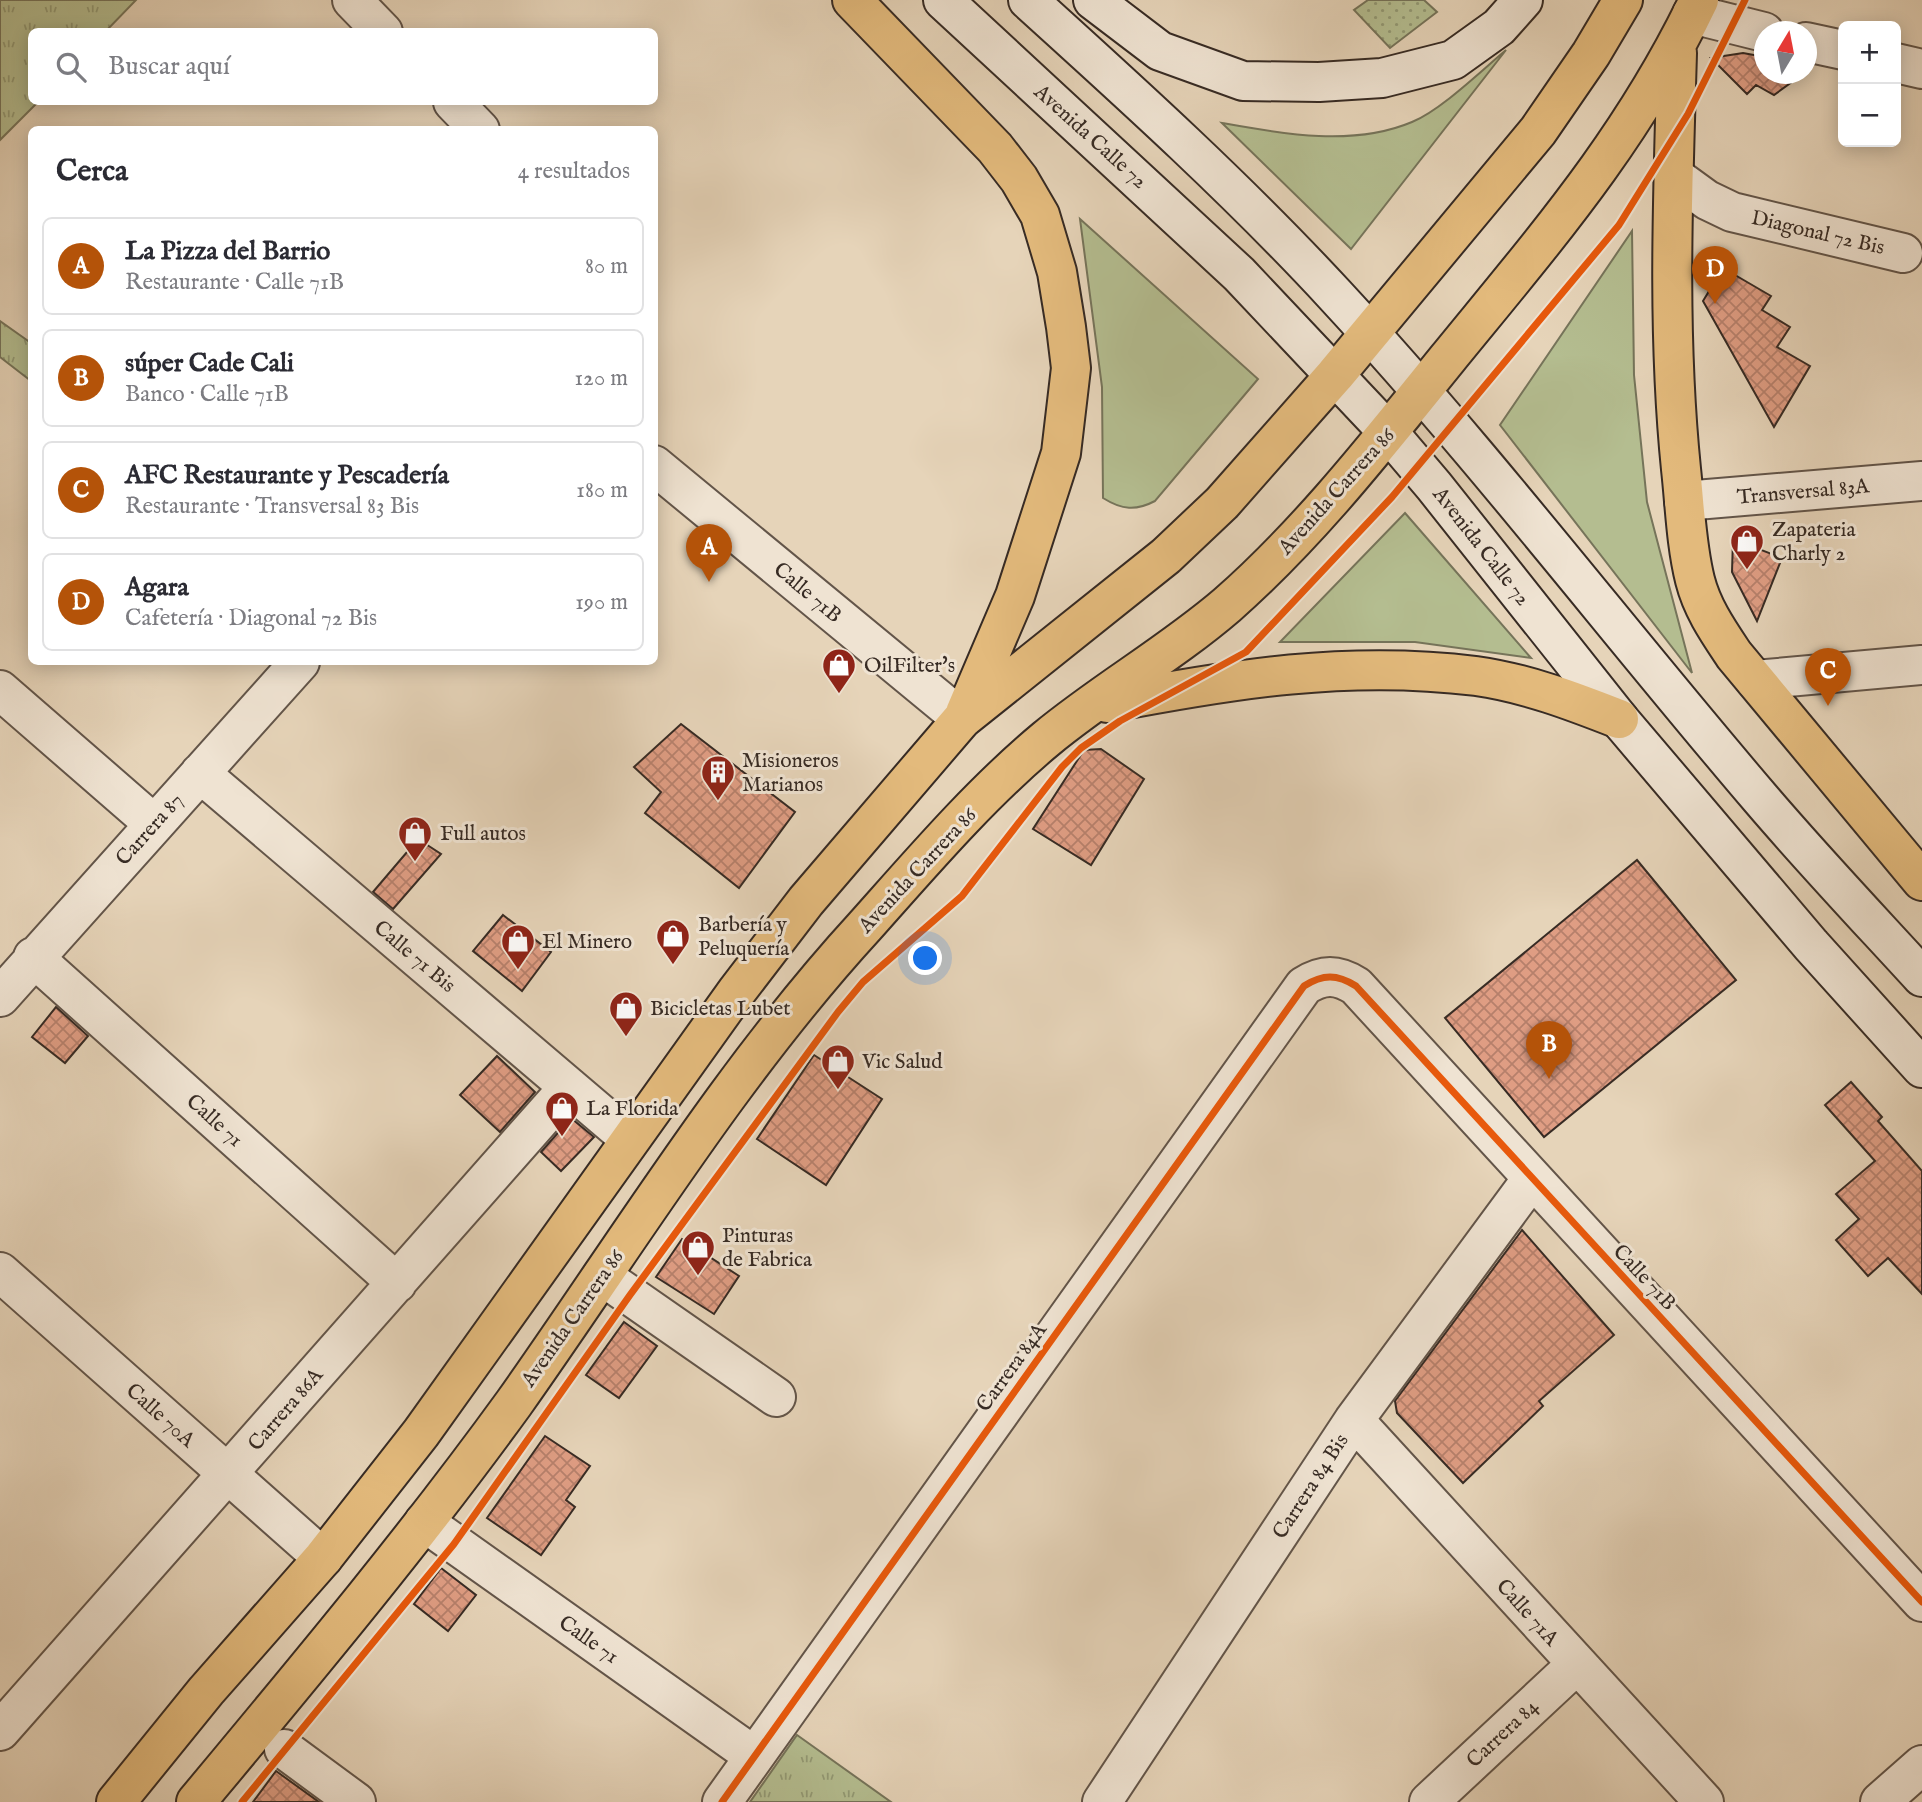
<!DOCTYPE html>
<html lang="es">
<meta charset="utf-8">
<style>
body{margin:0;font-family:"IM FELL English",serif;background:#f2f2f3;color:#2b2b33}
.controls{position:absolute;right:21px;top:21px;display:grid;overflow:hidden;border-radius:10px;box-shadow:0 4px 18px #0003}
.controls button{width:63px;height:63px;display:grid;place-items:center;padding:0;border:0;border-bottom:2px solid #e1e1e2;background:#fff;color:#2b2b33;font:35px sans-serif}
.compass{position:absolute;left:1754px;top:21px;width:63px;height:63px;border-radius:50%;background:#fff;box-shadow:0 4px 18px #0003;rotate:10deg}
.you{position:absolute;left:926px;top:959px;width:24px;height:24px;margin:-18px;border:5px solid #fff;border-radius:50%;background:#1a73e8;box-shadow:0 0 0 10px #1a73e833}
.badge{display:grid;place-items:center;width:46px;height:46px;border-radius:50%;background:#b45309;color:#fff;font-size:23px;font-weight:700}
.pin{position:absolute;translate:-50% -58px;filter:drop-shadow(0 2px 4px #0008)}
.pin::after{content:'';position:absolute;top:37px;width:24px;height:21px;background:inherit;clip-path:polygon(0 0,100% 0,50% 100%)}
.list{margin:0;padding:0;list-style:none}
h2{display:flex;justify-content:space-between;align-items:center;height:91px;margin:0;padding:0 28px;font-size:30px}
h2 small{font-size:23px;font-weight:400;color:#7c7c81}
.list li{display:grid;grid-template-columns:46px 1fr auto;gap:21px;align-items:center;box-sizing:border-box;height:98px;margin:0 14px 14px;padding:0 14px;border:2px solid #e1e1e2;border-radius:10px}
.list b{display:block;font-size:26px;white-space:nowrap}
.list p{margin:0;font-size:23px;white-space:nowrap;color:#7c7c81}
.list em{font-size:23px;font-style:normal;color:#7c7c81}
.icon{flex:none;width:38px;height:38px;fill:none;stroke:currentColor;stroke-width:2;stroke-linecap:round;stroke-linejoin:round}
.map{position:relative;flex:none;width:1922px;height:1802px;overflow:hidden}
.search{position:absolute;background:#fff;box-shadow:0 4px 18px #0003;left:28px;top:28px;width:630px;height:77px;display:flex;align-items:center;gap:18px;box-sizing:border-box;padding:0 24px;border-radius:10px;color:#7c7c81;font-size:26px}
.panel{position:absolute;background:#fff;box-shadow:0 4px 18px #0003;left:28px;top:126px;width:630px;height:539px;border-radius:10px}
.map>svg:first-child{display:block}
.grass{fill:#b4bd90;stroke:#76745a;stroke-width:2}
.park{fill:url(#park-tufts);stroke:#76745a;stroke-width:2}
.garden{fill:url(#garden-dots);stroke:#76745a;stroke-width:2}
.building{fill:url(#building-cross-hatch);stroke:#372b24;stroke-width:2}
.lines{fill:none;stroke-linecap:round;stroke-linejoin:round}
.minor-casing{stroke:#635549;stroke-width:42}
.tertiary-casing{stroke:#635549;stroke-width:42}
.secondary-casing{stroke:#372b24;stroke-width:42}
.primary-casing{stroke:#372b24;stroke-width:42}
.minor{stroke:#efe3d2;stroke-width:38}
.tertiary{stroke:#efe3d2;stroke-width:38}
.secondary{stroke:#efe3d2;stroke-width:38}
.primary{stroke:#e3ba7c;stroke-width:38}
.cycleway-casing{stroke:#efe3d2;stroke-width:11}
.cycleway{stroke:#e8590c;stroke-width:7}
.labels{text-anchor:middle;stroke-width:6;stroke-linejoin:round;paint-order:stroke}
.street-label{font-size:21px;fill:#372b24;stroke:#efe3d2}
.poi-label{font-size:21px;fill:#372b24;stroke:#efe3d2;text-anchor:start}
</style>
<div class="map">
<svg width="1922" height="1802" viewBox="0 0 1922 1802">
<defs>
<pattern id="park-tufts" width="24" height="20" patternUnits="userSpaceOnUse" patternTransform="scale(1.75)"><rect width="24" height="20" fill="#b4bd90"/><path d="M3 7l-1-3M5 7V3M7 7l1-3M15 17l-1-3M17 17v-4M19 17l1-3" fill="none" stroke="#939a75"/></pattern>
<pattern id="garden-dots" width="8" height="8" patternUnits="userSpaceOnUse" patternTransform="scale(1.75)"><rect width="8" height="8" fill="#b4bd90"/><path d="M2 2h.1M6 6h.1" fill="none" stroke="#939a75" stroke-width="1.8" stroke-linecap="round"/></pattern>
<pattern id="building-cross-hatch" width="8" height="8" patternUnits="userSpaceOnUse" patternTransform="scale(1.75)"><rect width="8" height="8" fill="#df9d83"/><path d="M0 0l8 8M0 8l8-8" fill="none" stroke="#b6806b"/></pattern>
</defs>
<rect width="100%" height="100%" fill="#e6d4b9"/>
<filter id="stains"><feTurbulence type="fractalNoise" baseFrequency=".00286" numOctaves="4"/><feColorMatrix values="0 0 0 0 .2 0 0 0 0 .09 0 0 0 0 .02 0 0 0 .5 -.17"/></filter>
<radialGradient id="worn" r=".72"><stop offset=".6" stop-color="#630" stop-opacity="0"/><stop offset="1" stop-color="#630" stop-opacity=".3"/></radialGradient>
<path class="grass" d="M1506,50L1351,249L1222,123C1283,134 1353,147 1412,122C1441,110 1481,71 1506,50Z
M1080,219L1258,379L1155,501C1136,511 1122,510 1103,498L1102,387Z
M1632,231L1634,375L1647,502L1692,673L1500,425Z
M1405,513L1531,658L1415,642H1280Z"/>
<path class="park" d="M0,0H136L106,31L32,32V102H38L0,140Z
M0,321L31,343V381L0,357Z
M797,1735L891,1802H750Z"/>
<path class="garden" d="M1368,0H1424L1437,12L1390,48L1354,10Z"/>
<path class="building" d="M1743,53L1765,57V74H1803L1774,95L1756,85L1747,94L1711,58Z
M1723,268L1771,296L1762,310L1790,327L1777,347L1810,366L1774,427L1703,301Z
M1733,539L1782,558L1757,621L1732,572Z
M681,724L795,812L739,888L645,813L661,792L634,767Z
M1101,749L1144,779L1091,865L1033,829L1084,750Z
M418,839L441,854L393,909L373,892Z
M1637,860L1736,980L1544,1137L1445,1018Z
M503,915L551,952L522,991L473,951Z
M56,1007L88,1036L65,1063L32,1037Z
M814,1055L882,1099L826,1185L757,1139Z
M497,1056L535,1092L500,1132L460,1095Z
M1851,1082L1882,1117L1878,1121L1922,1171V1294L1888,1258L1868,1276L1836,1240L1859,1219L1836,1194L1875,1161L1825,1105Z
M571,1118L594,1137L561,1171L541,1152Z
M1522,1230L1614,1335L1539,1401L1543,1406L1463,1483L1397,1413L1395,1401Z
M682,1239L739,1276L714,1314L656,1277Z
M624,1322L657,1346L619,1398L586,1375Z
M545,1436L590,1466L566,1500L575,1507L541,1555L487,1518Z
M441,1568L476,1595L448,1631L414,1604Z
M276,1771L319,1802H253Z"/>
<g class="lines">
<g class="minor-casing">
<path id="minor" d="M352,0L383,32
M1692,14L1764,32
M1806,42L1843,50
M1896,63L1922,69
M453,102L480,130
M1674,176L1707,200L1732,212L1903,253
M654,465L962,719
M1684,501L1922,481
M1755,680L1922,665
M0,690L154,824
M200,773L630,1139
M33,957L397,1283
M0,997L300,662
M602,1276L776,1397
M1354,1420L1704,1802
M424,1522L754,1756
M0,1731L569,1087
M284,1749L356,1802
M722,1802L1304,986C1323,974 1337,974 1356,986L1922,1602
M1102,1802L1354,1420L1531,1180
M1429,1802L1576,1665
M1880,1802L1922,1765"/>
</g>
<g class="tertiary-casing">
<path id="tertiary" d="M0,1272L323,1558"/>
</g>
<g class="secondary-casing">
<path id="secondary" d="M943,0L1239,274L1389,433L1434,486L1619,719L1811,945L1922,1068
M1028,0C1133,95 1239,191 1335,295C1485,457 1618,632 1761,799C1813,860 1868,918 1922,977
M1093,0L1160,51L1243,81L1319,82L1382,78L1453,60L1499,27L1523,0"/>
</g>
<g class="primary-casing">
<path id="primary" d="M852,0L995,148L1019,179L1040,215L1057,272L1066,327L1071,368L1061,453L1015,596L965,713
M1677,53C1673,191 1667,331 1681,469C1685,505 1686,544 1695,580C1702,608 1718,631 1734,655L1922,881
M1107,703C1232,679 1348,660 1476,676C1526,683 1573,701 1619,719
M116,1802L206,1691L323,1558L421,1433L737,991L806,901L962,719L1166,556L1222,503L1335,375L1538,131L1591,54L1623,0
M196,1802C305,1671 414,1541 514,1403C628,1242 731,1072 865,926C922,862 980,794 1046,739C1104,691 1170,654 1227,605C1310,532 1379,443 1448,358C1545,239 1632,140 1699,0"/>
</g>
<use href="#minor" class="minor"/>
<use href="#tertiary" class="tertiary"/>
<use href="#secondary" class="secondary"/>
<use href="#primary" class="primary"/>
<g class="cycleway-casing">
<path id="cycleway" d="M242,1802L454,1544L630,1295L838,1012L863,982L962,896L1062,767L1081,748L1120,721L1246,652L1392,497L1619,225L1688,114L1745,0
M722,1802L1304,986C1323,974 1337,974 1356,986L1922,1602"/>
</g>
<use href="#cycleway" class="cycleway"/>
</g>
<defs>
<g id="shop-pin" transform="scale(1.75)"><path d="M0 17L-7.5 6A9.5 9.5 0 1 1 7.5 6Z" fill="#8f2418" stroke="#efe3d2"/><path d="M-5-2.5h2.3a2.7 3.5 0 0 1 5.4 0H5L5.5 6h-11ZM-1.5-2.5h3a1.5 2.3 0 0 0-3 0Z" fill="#fff"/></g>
<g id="building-pin" transform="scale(1.75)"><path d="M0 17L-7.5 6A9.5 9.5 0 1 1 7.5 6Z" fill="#8f2418" stroke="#efe3d2"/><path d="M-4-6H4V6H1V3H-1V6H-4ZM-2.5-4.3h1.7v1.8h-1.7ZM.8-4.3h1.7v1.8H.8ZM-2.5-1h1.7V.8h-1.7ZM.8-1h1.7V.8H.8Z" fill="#fff"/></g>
</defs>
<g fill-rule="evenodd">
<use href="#shop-pin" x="1747" y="541"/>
<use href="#shop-pin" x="839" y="665"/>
<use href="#building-pin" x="718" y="772"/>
<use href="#shop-pin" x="415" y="833"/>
<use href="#shop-pin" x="673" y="936"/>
<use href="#shop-pin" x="518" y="941"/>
<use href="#shop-pin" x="626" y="1008"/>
<use href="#shop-pin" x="838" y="1061"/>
<use href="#shop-pin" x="562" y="1108"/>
<use href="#shop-pin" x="698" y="1247"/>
</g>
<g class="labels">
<g class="street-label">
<text transform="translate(1091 136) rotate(42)" y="7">Avenida Calle 72</text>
<text transform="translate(1818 232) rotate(13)" y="7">Diagonal 72 Bis</text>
<text transform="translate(1336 491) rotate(-48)" y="7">Avenida Carrera 86</text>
<text transform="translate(1803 491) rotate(-5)" y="7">Transversal 83A</text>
<text transform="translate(1482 546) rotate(52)" y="7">Avenida Calle 72</text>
<text transform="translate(808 592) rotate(40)" y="7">Calle 71B</text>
<text transform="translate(149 829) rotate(-48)" y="7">Carrera 87</text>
<text transform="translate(917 870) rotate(-47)" y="7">Avenida Carrera 86</text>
<text transform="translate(415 956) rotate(40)" y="7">Calle 71 Bis</text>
<text transform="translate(215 1120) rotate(42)" y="7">Calle 71</text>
<text transform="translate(1645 1277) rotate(47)" y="7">Calle 71B</text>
<text transform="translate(572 1318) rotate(-55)" y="7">Avenida Carrera 86</text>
<text transform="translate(1011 1367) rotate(-54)" y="7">Carrera 84A</text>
<text transform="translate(285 1409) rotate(-49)" y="7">Carrera 86A</text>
<text transform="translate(161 1415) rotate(42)" y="7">Calle 70A</text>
<text transform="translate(1310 1486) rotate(-57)" y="7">Carrera 84 Bis</text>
<text transform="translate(1528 1612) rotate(48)" y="7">Calle 71A</text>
<text transform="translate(589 1639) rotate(35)" y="7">Calle 71</text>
<text transform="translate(1502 1733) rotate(-43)" y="7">Carrera 84</text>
</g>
<g class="poi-label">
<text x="1772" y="536">Zapateria<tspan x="1772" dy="24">Charly 2</tspan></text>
<text x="864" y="672">OilFilter's</text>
<text x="742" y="767">Misioneros<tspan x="742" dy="24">Marianos</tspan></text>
<text x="440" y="840">Full autos</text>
<text x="698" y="931">Barbería y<tspan x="698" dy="24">Peluquería</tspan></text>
<text x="542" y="948">El Minero</text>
<text x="650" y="1015">Bicicletas Lubet</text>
<text x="862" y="1068">Vic Salud</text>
<text x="586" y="1115">La Florida</text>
<text x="722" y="1242">Pinturas<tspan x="722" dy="24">de Fabrica</tspan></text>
</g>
</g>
<rect width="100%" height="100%" filter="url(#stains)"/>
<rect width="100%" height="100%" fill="url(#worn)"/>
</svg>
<div class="controls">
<button>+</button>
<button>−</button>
</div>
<svg class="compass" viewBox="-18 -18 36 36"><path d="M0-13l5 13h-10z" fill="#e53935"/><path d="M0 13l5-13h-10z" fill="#7c7c81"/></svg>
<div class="you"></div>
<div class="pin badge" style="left:709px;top:582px">A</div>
<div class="pin badge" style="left:1549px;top:1079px">B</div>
<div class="pin badge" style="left:1828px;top:706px">C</div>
<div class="pin badge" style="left:1715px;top:304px">D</div>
<div class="search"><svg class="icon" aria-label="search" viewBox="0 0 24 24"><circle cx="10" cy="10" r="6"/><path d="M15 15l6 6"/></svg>Buscar aquí</div>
<section class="panel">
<h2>Cerca<small>4 resultados</small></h2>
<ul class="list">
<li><span class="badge">A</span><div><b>La Pizza del Barrio</b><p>Restaurante · Calle 71B</p></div><em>80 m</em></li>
<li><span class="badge">B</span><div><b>súper Cade Cali</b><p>Banco · Calle 71B</p></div><em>120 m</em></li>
<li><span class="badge">C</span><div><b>AFC Restaurante y Pescadería</b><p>Restaurante · Transversal 83 Bis</p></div><em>180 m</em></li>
<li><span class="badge">D</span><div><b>Agara</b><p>Cafetería · Diagonal 72 Bis</p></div><em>190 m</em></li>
</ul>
</section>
</div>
